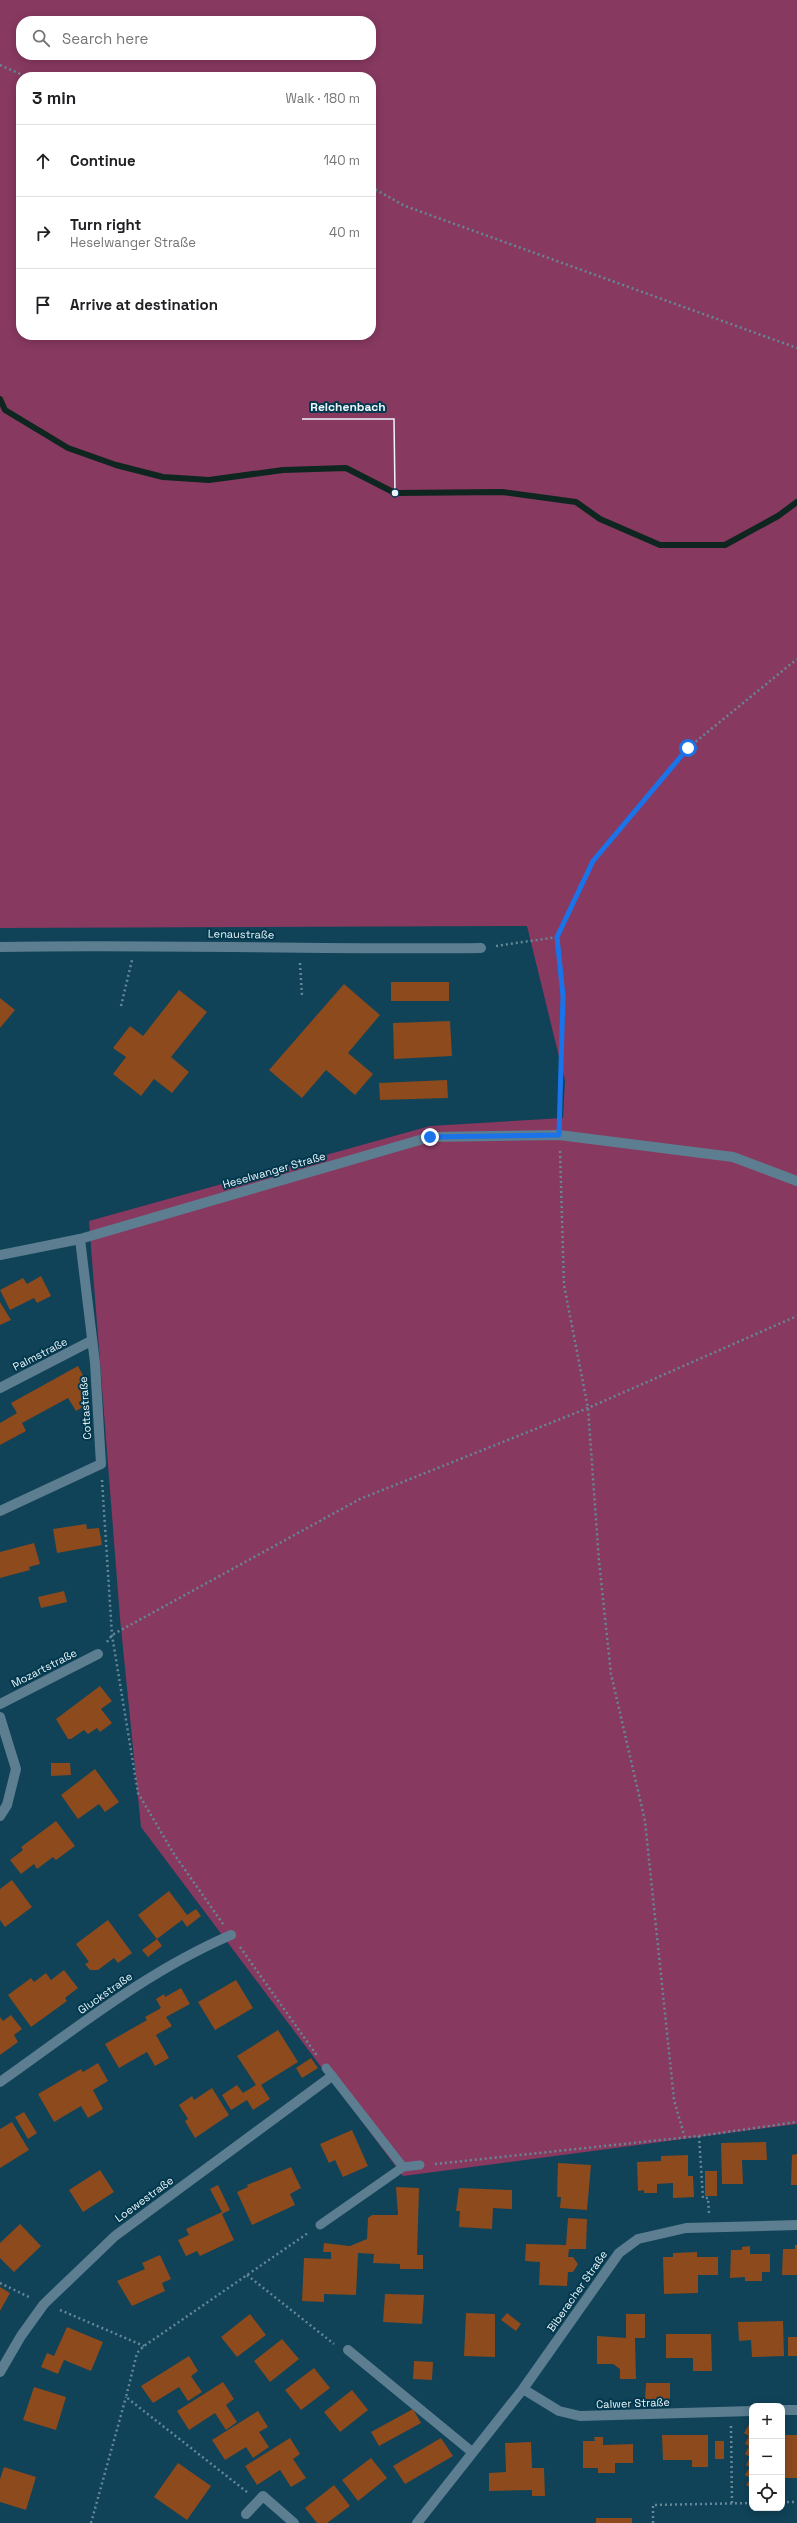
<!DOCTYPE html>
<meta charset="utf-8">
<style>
body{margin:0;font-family:"Space Grotesk",sans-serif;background:#f2f2f2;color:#202124}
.controls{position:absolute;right:12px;bottom:12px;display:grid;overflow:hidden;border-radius:8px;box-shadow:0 2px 10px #0003}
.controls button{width:36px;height:36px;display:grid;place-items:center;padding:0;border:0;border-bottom:1px solid #e0e0e0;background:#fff;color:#202124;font:20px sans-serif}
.stop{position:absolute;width:12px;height:12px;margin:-9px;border:3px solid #1a73e8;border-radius:50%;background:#fff}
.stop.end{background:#1a73e8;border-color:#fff;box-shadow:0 1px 4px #0008}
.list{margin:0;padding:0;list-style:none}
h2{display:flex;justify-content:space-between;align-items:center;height:52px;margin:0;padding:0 16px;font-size:17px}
h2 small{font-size:13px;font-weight:400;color:#757577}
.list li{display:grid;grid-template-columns:26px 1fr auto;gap:12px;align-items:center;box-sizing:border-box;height:72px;padding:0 16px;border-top:1px solid #e0e0e0}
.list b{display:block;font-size:15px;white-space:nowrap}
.list p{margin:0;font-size:13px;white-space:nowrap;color:#757577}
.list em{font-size:13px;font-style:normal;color:#757577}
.icon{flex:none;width:22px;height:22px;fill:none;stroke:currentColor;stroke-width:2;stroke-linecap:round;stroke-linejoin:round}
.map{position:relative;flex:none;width:797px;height:2523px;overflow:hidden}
.search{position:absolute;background:#fff;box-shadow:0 2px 10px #0003;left:16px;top:16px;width:360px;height:44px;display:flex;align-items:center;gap:10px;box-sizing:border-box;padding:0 14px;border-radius:16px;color:#757577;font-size:15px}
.panel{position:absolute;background:#fff;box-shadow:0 2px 10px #0003;left:16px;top:72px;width:360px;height:268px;border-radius:16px}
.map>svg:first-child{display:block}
.green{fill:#883960;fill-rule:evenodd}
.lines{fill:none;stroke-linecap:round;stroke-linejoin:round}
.stream{stroke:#0e261f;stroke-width:6}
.building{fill:#8c4a1d}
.path{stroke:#658796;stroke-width:2.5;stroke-dasharray:2 3;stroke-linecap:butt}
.service{stroke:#5c7e90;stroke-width:9}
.minor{stroke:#5c7e90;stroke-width:10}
.tertiary{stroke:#5c7e90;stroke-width:10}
.route{stroke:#1a73e8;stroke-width:5}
.labels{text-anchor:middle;stroke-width:4;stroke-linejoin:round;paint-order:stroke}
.street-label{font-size:11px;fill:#eef6fa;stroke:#01384d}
.leader{fill:none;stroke:#eef6fa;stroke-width:1.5}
.callout-dot{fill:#eef6fa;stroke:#01384d;stroke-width:1.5}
.callout-label{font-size:12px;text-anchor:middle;font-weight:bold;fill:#eef6fa;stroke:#01384d;stroke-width:4;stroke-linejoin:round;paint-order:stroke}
</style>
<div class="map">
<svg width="797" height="2523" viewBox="0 0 797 2523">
<rect width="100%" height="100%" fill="#104258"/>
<path class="green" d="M0,0H797V2124L403,2176L141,1827L120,1618L89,1221L430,1126L563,1118L565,1081L527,926L0,928ZM21,21H371V55H21ZM21,77H371V335H21Z"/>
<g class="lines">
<path class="stream" d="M0,399L5,410L68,448L116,465L163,477L209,480L283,470L346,468L395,493L502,492L576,502L600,519L660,545H725L778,516L797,502"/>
</g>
<path class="building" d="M391,982H449V1001H391Z
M344,984L380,1015L348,1053L373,1074L355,1095L326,1070L302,1098L269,1070Z
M179,990L207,1012L171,1057L189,1072L172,1093L154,1079L141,1096L113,1074L126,1057L113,1048L130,1026L143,1036Z
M0,998L15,1010L0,1028Z
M450,1021L452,1056L394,1059L393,1023Z
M447,1080L448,1098L380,1100L379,1083Z
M41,1276L51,1296L37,1303L34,1298L10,1310L0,1290L23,1278L27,1284Z
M0,1302L11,1320L0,1325Z
M78,1366L89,1386L90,1403L76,1411L68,1398L22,1423L26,1431L0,1445V1423L17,1413L11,1403Z
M86,1524L87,1529L99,1528L102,1545L57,1553L53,1529Z
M34,1543L40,1564L29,1567L30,1570L0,1578V1552Z
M64,1591L67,1602L41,1608L38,1597Z
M100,1686L112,1701L101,1709L112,1723L100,1732L97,1728L88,1734L84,1730L71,1739H68L56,1719Z
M51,1763H70L71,1775L51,1776Z
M95,1769L119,1802L105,1812L99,1804L78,1819L61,1795Z
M56,1821L75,1846L56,1860L53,1857L37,1869L34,1864L21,1874L10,1860L23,1850L21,1847Z
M12,1880L32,1907L5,1927L0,1920V1889Z
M169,1891L187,1915L196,1909L201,1916L187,1927L182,1920L157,1939L138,1915Z
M108,1920L132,1953L118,1963L114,1958L98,1970H90L85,1964L89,1962L76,1944Z
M157,1939L162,1946L148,1957L142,1950Z
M64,1970L78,1988L65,1998L67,2001L31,2027L8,1995L31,1978L34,1982L46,1973L51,1980Z
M236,1980L253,2008L215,2030L198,2002Z
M181,1988L190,2004L166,2017L172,2026L156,2035L169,2058L155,2066L147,2052L119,2068L105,2044L147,2020L145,2017L161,2008L156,1999L164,1994L165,1997Z
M11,2015L22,2029L14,2035L18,2042L0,2055V2017L3,2021Z
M278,2030L298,2062L261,2085L270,2099L253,2110L247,2100L231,2110L222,2095L237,2085L243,2093L256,2085L237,2056Z
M311,2058L318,2068L302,2078L296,2068Z
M98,2063L108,2081L93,2090L103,2109L88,2118L81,2106L54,2122L38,2094L81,2069L83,2072Z
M212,2088L229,2115L195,2138L185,2121L188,2119L179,2105L192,2096L194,2100Z
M24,2112L37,2133L28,2139L15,2117Z
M12,2122L29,2150L0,2168V2129Z
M352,2130L368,2166L343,2177L335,2160L329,2163L320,2144Z
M766,2142L767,2160H742L743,2184H722L721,2143Z
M797,2154V2185H791L792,2155Z
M688,2155V2176H693L694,2197L673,2198V2183L657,2184V2193H644V2190L638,2191L637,2162L661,2161V2156Z
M558,2163L591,2165L587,2210L560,2208L561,2197H557Z
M291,2167L301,2188L290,2194L295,2205L252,2225L237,2192L248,2187L247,2185Z
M100,2170L114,2192L83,2212L69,2190Z
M705,2171H717V2196H705Z
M218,2185L230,2210L222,2214L234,2240L200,2256L197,2251L186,2256L178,2240L189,2235L186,2229L222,2212L210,2189Z
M396,2187L419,2188L417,2255H423V2269H400V2264L373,2263L374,2254L358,2253L356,2295L324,2294V2302L302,2301L304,2258L331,2259V2252H323L324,2243L350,2246L367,2239L368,2218L372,2215H398Z
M459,2188L512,2190V2209L493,2208L492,2229L459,2227L460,2211H456Z
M568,2218L587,2219L586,2249H569L568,2257H573L578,2264L573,2272H568L567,2286L539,2285L540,2262L525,2261L526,2244L566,2245Z
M20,2224L41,2246L14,2272L0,2258V2243Z
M795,2245H797V2275H782L783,2249H795Z
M750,2246V2254H770V2272H762V2281H745V2277L730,2278L731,2250H742V2247Z
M697,2252V2257H718V2275H698V2293L664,2294L663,2257H673V2253Z
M160,2255L171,2279L162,2283L165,2291L132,2306L117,2281L145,2269L142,2263Z
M0,2287L10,2293L0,2311Z
M385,2294L424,2295L422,2324L383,2322Z
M466,2313L495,2314V2357L464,2356Z
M507,2313L521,2324L516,2331L501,2320Z
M250,2314L266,2335L237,2357L221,2337Z
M626,2314H645V2338H635L636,2379H620V2369L613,2364H597V2336L626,2338Z
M783,2321L784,2356L752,2357L751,2340L739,2341L738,2322Z
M67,2327L103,2342L91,2371L64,2360L58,2374L41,2367L47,2353L54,2356Z
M666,2334H711L712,2371H693V2358H666Z
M788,2337H797V2356H788Z
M282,2339L299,2359L270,2382L254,2361Z
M189,2356L198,2371L191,2376L202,2392L188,2401L179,2387L153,2403L141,2386Z
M414,2361L433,2362L432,2380L413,2379Z
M314,2368L330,2388L301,2410L285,2390Z
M223,2382L234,2399L226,2405L237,2422L226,2430L215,2413L189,2430L177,2411Z
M646,2383H670V2401H645Z
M34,2387L66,2397L56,2430L23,2420Z
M352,2390L368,2410L340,2432L324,2412Z
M413,2409L421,2423L379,2446L371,2432Z
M258,2411L268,2427L259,2432L269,2447L253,2458L246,2447L225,2460L212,2440Z
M749,2425L752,2427V2488L746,2485L751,2478L745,2475L750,2467L746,2465L750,2457L745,2454L749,2446L745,2444L749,2436L744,2433Z
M662,2435H708V2467H692V2460H663Z
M782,2435H797V2478H782Z
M594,2437H603V2445L633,2444V2463H615V2473H598V2468H583V2441H595Z
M290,2438L300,2454L293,2459L306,2478L291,2487L280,2470L257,2485L245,2466Z
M441,2438L453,2456L405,2484L393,2466Z
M715,2441H724V2459H715Z
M531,2442L532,2468H544L545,2496H532V2490L489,2491V2473L506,2472L505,2443Z
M371,2458L387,2478L358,2501L342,2480Z
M178,2463L211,2486L187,2520L154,2497Z
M4,2467L36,2477L26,2510L0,2502V2479Z
M334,2485L350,2506L327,2523H317L305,2508Z
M596,2518H632V2523H596Z"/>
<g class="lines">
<path class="path" d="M0,65L27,77
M371,187L405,206L797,348
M496,946L557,937
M300,963L302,996
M121,1006L132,960
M559,1120L563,996L557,937L593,861L688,748L797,659
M560,1151L564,1285L588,1408L599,1561L611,1674L645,1821L674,2100L685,2138
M102,1480L112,1635L138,1793L174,1854L223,1924
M107,1642L112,1635L360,1499L588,1408L797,1316
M240,1947L318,2057
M699,2136L703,2198H708L709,2213
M435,2164L699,2136L797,2122
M247,2275L334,2344
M0,2283L31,2298
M60,2310L144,2346
M731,2426L732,2504
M247,2492L126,2397L137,2353L144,2346L308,2233
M782,2502H797
M91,2523L126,2397
M653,2523V2505L752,2503"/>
<path class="service" d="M326,2068L403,2167
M320,2225L403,2167L420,2165"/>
<path class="minor" d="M0,947C161,944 321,950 481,948
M0,1388L91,1341
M0,1511L101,1464L95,1363L80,1239
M0,1704L98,1654
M0,1717L16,1769L7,1805L0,1816
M0,2082C74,2030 147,1971 231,1935
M348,2350L472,2452
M0,2372L21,2336L44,2304L115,2236L332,2076
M523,2389L559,2411L580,2416L752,2411
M782,2410H797
M246,2514L263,2496L294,2523
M417,2523L523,2389L619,2253L638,2239L686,2228L797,2225"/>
<path class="tertiary" d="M0,1255L80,1239L430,1137L559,1135L733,1157L797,1181"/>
</g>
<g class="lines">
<path class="route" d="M430,1137L559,1135L563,996L557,937L593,861L688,748"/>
</g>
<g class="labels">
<g class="street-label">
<text transform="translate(241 934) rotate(1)" y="4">Lenaustraße</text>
<text transform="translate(274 1170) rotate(-16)" y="4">Heselwanger Straße</text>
<text transform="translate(40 1354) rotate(-27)" y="4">Palmstraße</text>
<text transform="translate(85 1408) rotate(-94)" y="4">Cottastraße</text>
<text transform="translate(44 1668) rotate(-27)" y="4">Mozartstraße</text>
<text transform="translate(105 1993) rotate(-35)" y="4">Gluckstraße</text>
<text transform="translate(144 2199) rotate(-36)" y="4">Loewestraße</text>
<text transform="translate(577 2291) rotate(-55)" y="4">Biberacher Straße</text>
<text transform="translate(633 2403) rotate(-2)" y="4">Calwer Straße</text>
</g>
</g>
<path class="leader" d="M395 493L394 419H302"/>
<circle class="callout-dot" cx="395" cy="493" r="4"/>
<g class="callout-label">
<text x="348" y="411">Reichenbach</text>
</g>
</svg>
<div class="controls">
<button>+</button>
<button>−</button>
<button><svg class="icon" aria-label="locate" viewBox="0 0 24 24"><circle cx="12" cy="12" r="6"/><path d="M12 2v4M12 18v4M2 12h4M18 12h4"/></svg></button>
</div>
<div class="stop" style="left:688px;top:748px"></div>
<div class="stop end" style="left:430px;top:1137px"></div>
<div class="search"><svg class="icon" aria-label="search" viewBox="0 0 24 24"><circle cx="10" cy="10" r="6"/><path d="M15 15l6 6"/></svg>Search here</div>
<section class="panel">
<h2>3 min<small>Walk · 180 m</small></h2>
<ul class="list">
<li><svg class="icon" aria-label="ahead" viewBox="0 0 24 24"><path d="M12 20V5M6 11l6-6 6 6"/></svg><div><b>Continue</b></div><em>140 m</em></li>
<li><svg class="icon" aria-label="right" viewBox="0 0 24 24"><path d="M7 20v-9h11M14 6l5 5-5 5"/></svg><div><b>Turn right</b><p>Heselwanger Straße</p></div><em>40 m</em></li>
<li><svg class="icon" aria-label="arrive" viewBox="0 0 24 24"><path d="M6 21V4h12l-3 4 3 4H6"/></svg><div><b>Arrive at destination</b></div></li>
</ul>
</section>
</div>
